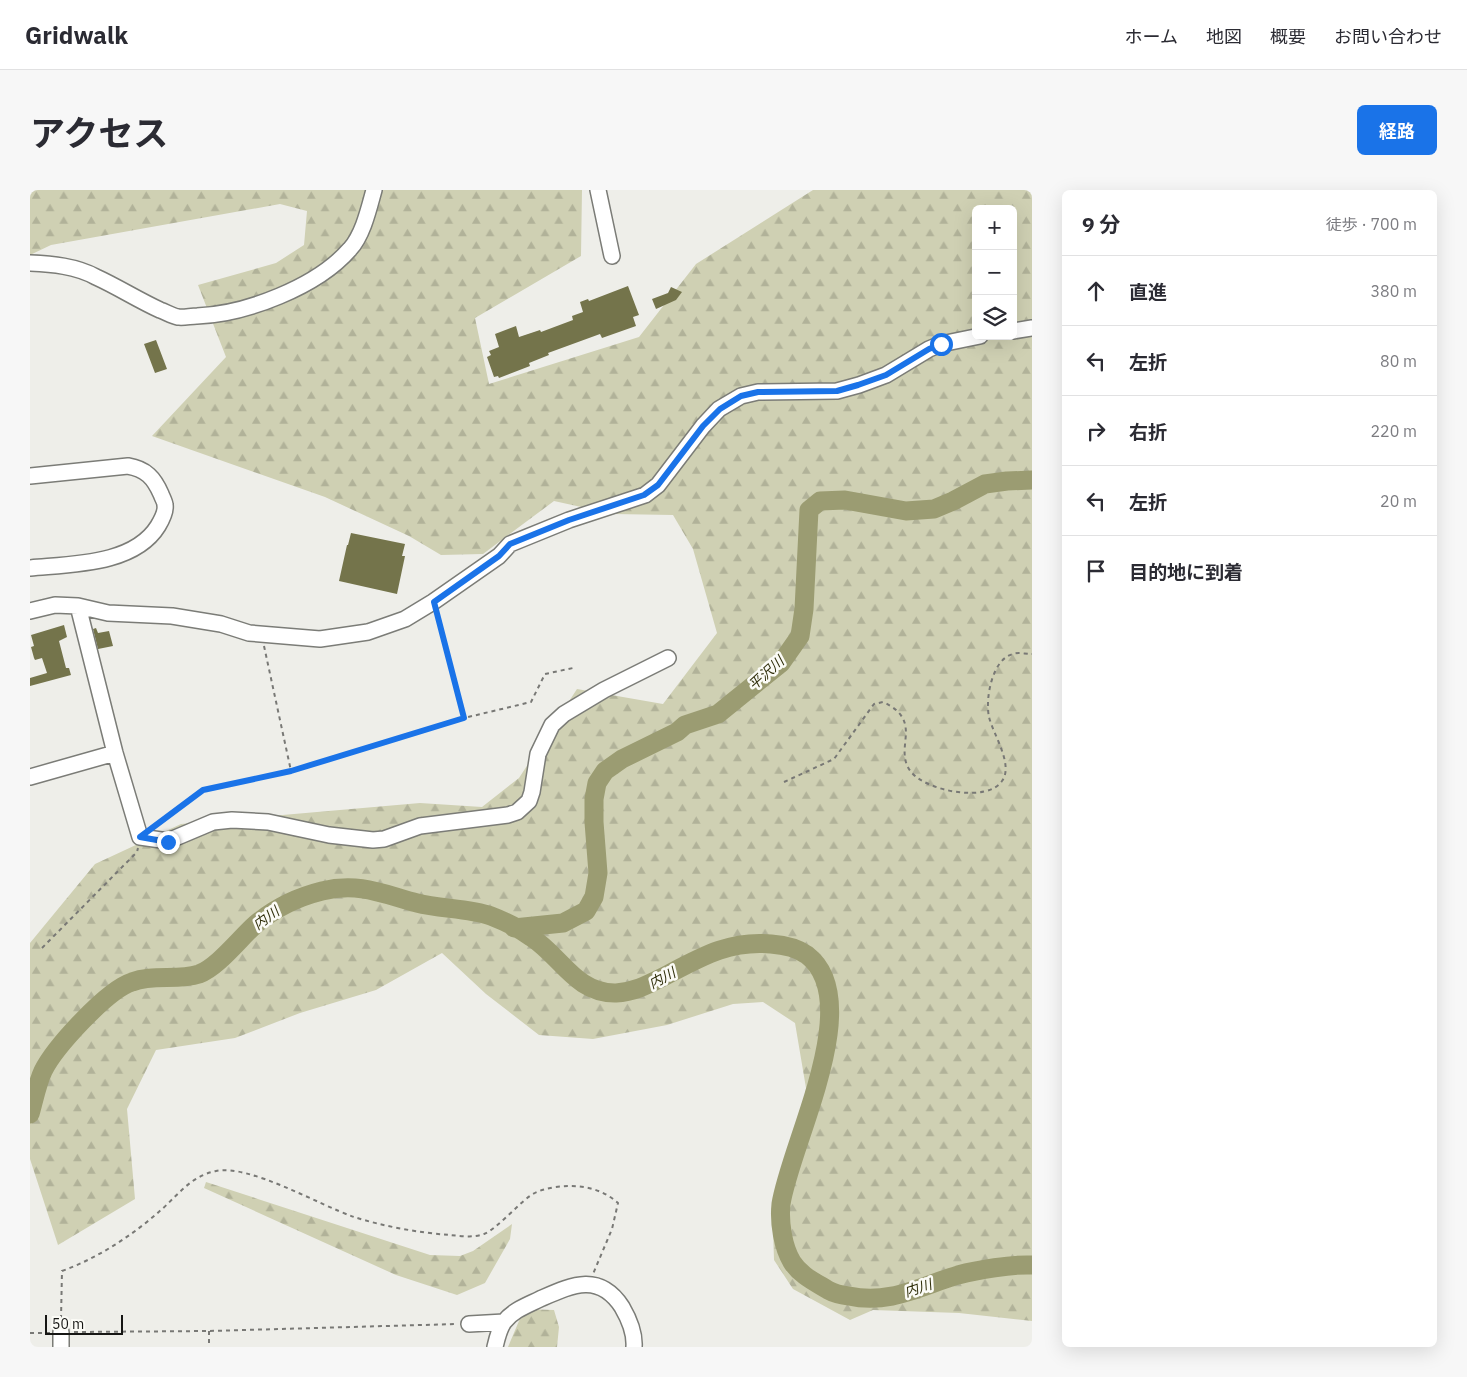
<!DOCTYPE html>
<html lang="ja">
<meta charset="utf-8">
<style>
body{margin:0;font-family:"IBM Plex Sans","Noto Sans JP",sans-serif;background:#f7f7f7;color:#2b2b33}
.controls{position:absolute;right:15px;top:15px;display:grid;overflow:hidden;border-radius:8px;box-shadow:0 5px 20px #0002}
.controls button{width:45px;height:45px;display:grid;place-items:center;padding:0;border:0;border-bottom:1px solid #e1e1e2;background:#fff;color:#2b2b33;font:25px sans-serif}
.scale{position:absolute;left:15px;bottom:12px;width:78px;box-sizing:border-box;padding-left:5px;border:2px solid #161614;border-top:0;font-size:14px;line-height:18px;white-space:nowrap;color:#161614;-webkit-text-stroke:4px #fbfbf6;paint-order:stroke}
.stop{position:absolute;width:15px;height:15px;margin:-11px;border:4px solid #1a73e8;border-radius:50%;background:#fff}
.stop.end{background:#1a73e8;border-color:#fff;box-shadow:0 1px 5px #0008}
.list{margin:0;padding:0;list-style:none}
h2{display:flex;justify-content:space-between;align-items:center;height:65px;margin:0;padding:0 20px;font-size:21px}
h2 small{font-size:16px;font-weight:400;color:#7c7c81}
.list li{display:grid;grid-template-columns:32px 1fr auto;gap:15px;align-items:center;box-sizing:border-box;height:70px;padding:0 20px;border-top:1px solid #e1e1e2}
.list b{display:block;font-size:19px;white-space:nowrap}
.list em{font-size:16px;font-style:normal;color:#7c7c81}
.icon{flex:none;width:28px;height:28px;fill:none;stroke:currentColor;stroke-width:2;stroke-linecap:round;stroke-linejoin:round}
.map{position:relative;flex:none;width:1002px;height:1157px;overflow:hidden;border-radius:8px}
header{display:flex;align-items:center;gap:30px;box-sizing:border-box;height:70px;padding:0 25px;background:#fff;border-bottom:1px solid #e1e1e2}
header strong{font-size:24px}
nav{display:flex;gap:28px;margin-inline-start:auto;font-size:18px}
.intro{display:flex;align-items:center;justify-content:space-between;box-sizing:border-box;height:120px;padding:0 30px}
h1{margin:0;font-size:35px}
.button{padding:12px 22px;border-radius:8px;background:#1a73e8;color:#fff;font-size:18px;font-weight:700}
main{display:flex;gap:30px;padding:0 30px}
aside{flex:1;background:#fff;border-radius:8px;box-shadow:0 5px 20px #0002}
.map>svg:first-child{display:block}
.forest{fill:url(#forest-firs);fill-rule:evenodd}
.lines{fill:none;stroke-linecap:round;stroke-linejoin:round}
.river{stroke:#9b9c72;stroke-width:19}
.building{fill:#74744b}
.minor-casing{stroke:#7b7c77;stroke-width:18}
.path{stroke:#787875;stroke-width:2;stroke-dasharray:4 4;stroke-linecap:butt}
.minor{stroke:#fff;stroke-width:15}
.route{stroke:#1a73e8;stroke-width:6}
.labels{text-anchor:middle;stroke-width:5;stroke-linejoin:round;paint-order:stroke}
.water-label{font-size:14px;font-style:italic;fill:#31300c;stroke:#fbfbf6}
</style>
<header>
<strong>Gridwalk</strong>
<nav><a>ホーム</a><a>地図</a><a>概要</a><a>お問い合わせ</a></nav>
</header>
<div class="intro"><h1>アクセス</h1><a class="button">経路</a></div>
<main>
<div class="map">
<svg width="1002" height="1157" viewBox="0 0 1002 1157">
<defs>
<pattern id="forest-firs" width="22" height="20" patternUnits="userSpaceOnUse" patternTransform="scale(1.25)"><rect width="22" height="20" fill="#cfd0b3"/><path d="M5 1l3.5 6h-7zM16 11l3.5 6h-7z" fill="#b1b299"/></pattern>
</defs>
<rect width="100%" height="100%" fill="#eeeee9"/>
<path class="forest" d="M0,0H552L551,66L445,128L459,194L609,147L666,74L783,0H1002V1131L929,1123L843,1120L820,1130L763,1099L744,1070L743,1038L752,979L769,942L776,898L765,833L733,812L703,814L637,835L563,849L509,845L456,804L412,763L346,800L270,823L205,848L126,860L97,919L105,1009L28,1055L0,969V753L65,674L151,634L390,613L452,617L489,588L547,499L633,514L687,443L663,359L643,325L583,324L524,311L453,364L411,365L379,346L295,307L122,246L196,167L168,95L246,73L274,55L277,21L250,14L21,55L0,65ZM946,19H983V146H946Z
M176,992L400,1065L430,1066L443,1061L482,1034L480,1049L455,1093L427,1105L366,1085L174,998Z
M494,1119L524,1120L529,1137L527,1157H478Z"/>
<g class="lines">
<path class="river" d="M484,738L533,733L556,721L564,707L568,683L564,632V609L567,593L575,581L592,569L647,542L655,535L688,524L751,473L770,446L774,419L779,320L790,311L815,310L876,321L904,319L923,311L955,294L977,291L1002,290
M0,924C4,910 7,894 13,881C25,857 77,800 102,792C123,784 148,791 169,784C188,777 210,748 226,734C245,718 268,707 292,701C329,692 353,704 387,713C410,719 439,718 461,726C474,731 490,739 501,747C531,766 546,804 586,803C605,802 619,794 635,786C671,767 700,750 741,754C754,755 766,757 777,765C837,811 760,954 751,1014C749,1033 753,1057 762,1072C770,1085 785,1092 798,1100C805,1104 811,1105 819,1106C859,1115 891,1096 928,1085C947,1080 982,1074 1002,1075"/>
</g>
<path class="building" d="M598,96L609,125L603,127L606,136L572,148L570,144L518,163L519,165L499,173L500,176L469,188L468,186L464,187L457,167L461,165L459,161L469,157L465,144L486,136L489,147L510,140L511,142L543,130L542,126L553,122L550,112L558,109L559,111Z
M641,97L652,102L646,110L626,119L622,109L638,103Z
M126,150L137,179L125,183L114,154Z
M321,343L375,354L372,366H375L367,404L309,391L317,355H318Z
M34,435L37,447L29,451L36,478H39L41,485L0,496V488L17,483L12,468L5,470L4,468L1,457L4,456L1,445Z
M66,438L68,443L79,441L83,456L68,459L63,439Z"/>
<g class="lines">
<g class="minor-casing">
<path id="minor" d="M568,0L582,66
M0,73C22,74 46,76 66,87C88,97 108,110 130,120C136,122 142,126 148,127C153,128 161,126 167,126C216,124 287,97 320,59C333,45 339,18 344,0
M983,141L1002,138
M0,286L98,276C116,279 124,288 131,304C132,307 135,312 135,315C136,321 131,331 128,336C104,375 41,374 0,378
M48,416L85,563L110,647L138,651L183,632L202,630L238,632L299,645L343,650L354,649L390,636L478,625L487,622L499,611L502,602L508,564L522,535L534,524L574,500L638,468
M0,421L25,415L48,416L78,423L142,426L191,434L219,443L290,449L338,442L375,429L403,412L469,366L480,354L539,330L615,305L628,295L673,236L689,219L711,206L728,202L807,201L829,195L856,185L899,159L911,154L950,146
M0,587L85,563
M439,1134L474,1132
M31,1142V1157
M465,1157C467,1148 469,1139 474,1132C483,1120 498,1115 510,1109C542,1095 569,1082 592,1117C599,1129 605,1143 604,1157"/>
</g>
<path class="path" d="M407,424L434,528
M234,456L261,581
M754,592L804,569L844,514L853,512C896,532 861,559 882,583C898,601 957,613 972,591C984,575 963,544 959,527C955,509 962,469 983,464C988,462 996,464 1002,464
M124,636L173,600L261,581L434,528L501,512L515,484L543,478
M12,758L107,662L108,658
M31,1129L32,1081C68,1068 103,1045 131,1020C149,1004 161,986 186,981C220,974 289,1015 324,1027C352,1036 390,1043 420,1045C431,1046 444,1048 454,1044C468,1038 487,1015 500,1006C508,1000 516,999 525,997C548,994 570,997 588,1013L582,1039L563,1084
M179,1141V1157
M44,1142L179,1141L427,1134
M0,1143H20"/>
<use href="#minor" class="minor"/>
</g>
<g class="lines">
<path class="route" d="M138,652L110,647L173,600L261,581L434,528L404,412L469,366L480,354L539,330L614,305L628,295L673,236L690,219L711,206L728,202L807,201L828,195L856,185L899,159L911,154"/>
</g>
<g class="labels">
<g class="water-label">
<text transform="translate(736 483) rotate(-42)" y="5">平沢川</text>
<text transform="translate(236 728) rotate(-36)" y="5">内川</text>
<text transform="translate(632 788) rotate(-28)" y="5">内川</text>
<text transform="translate(888 1098) rotate(-18)" y="5">内川</text>
</g>
</g>
</svg>
<div class="controls">
<button>+</button>
<button>−</button>
<button><svg class="icon" aria-label="layers" viewBox="0 0 24 24"><path d="M12 4l9 5-9 5-9-5zM3 14l9 5 9-5"/></svg></button>
</div>
<div class="scale">50 m</div>
<div class="stop" style="left:911px;top:154px"></div>
<div class="stop end" style="left:138px;top:652px"></div>
</div>
<aside>
<h2>9 分<small>徒歩 · 700 m</small></h2>
<ul class="list">
<li><svg class="icon" aria-label="ahead" viewBox="0 0 24 24"><path d="M12 20V5M6 11l6-6 6 6"/></svg><div><b>直進</b></div><em>380 m</em></li>
<li><svg class="icon" aria-label="left" viewBox="0 0 24 24"><path d="M17 20v-9H6M10 6l-5 5 5 5"/></svg><div><b>左折</b></div><em>80 m</em></li>
<li><svg class="icon" aria-label="right" viewBox="0 0 24 24"><path d="M7 20v-9h11M14 6l5 5-5 5"/></svg><div><b>右折</b></div><em>220 m</em></li>
<li><svg class="icon" aria-label="left" viewBox="0 0 24 24"><path d="M17 20v-9H6M10 6l-5 5 5 5"/></svg><div><b>左折</b></div><em>20 m</em></li>
<li><svg class="icon" aria-label="arrive" viewBox="0 0 24 24"><path d="M6 21V4h12l-3 4 3 4H6"/></svg><div><b>目的地に到着</b></div></li>
</ul>
</aside>
</main>
